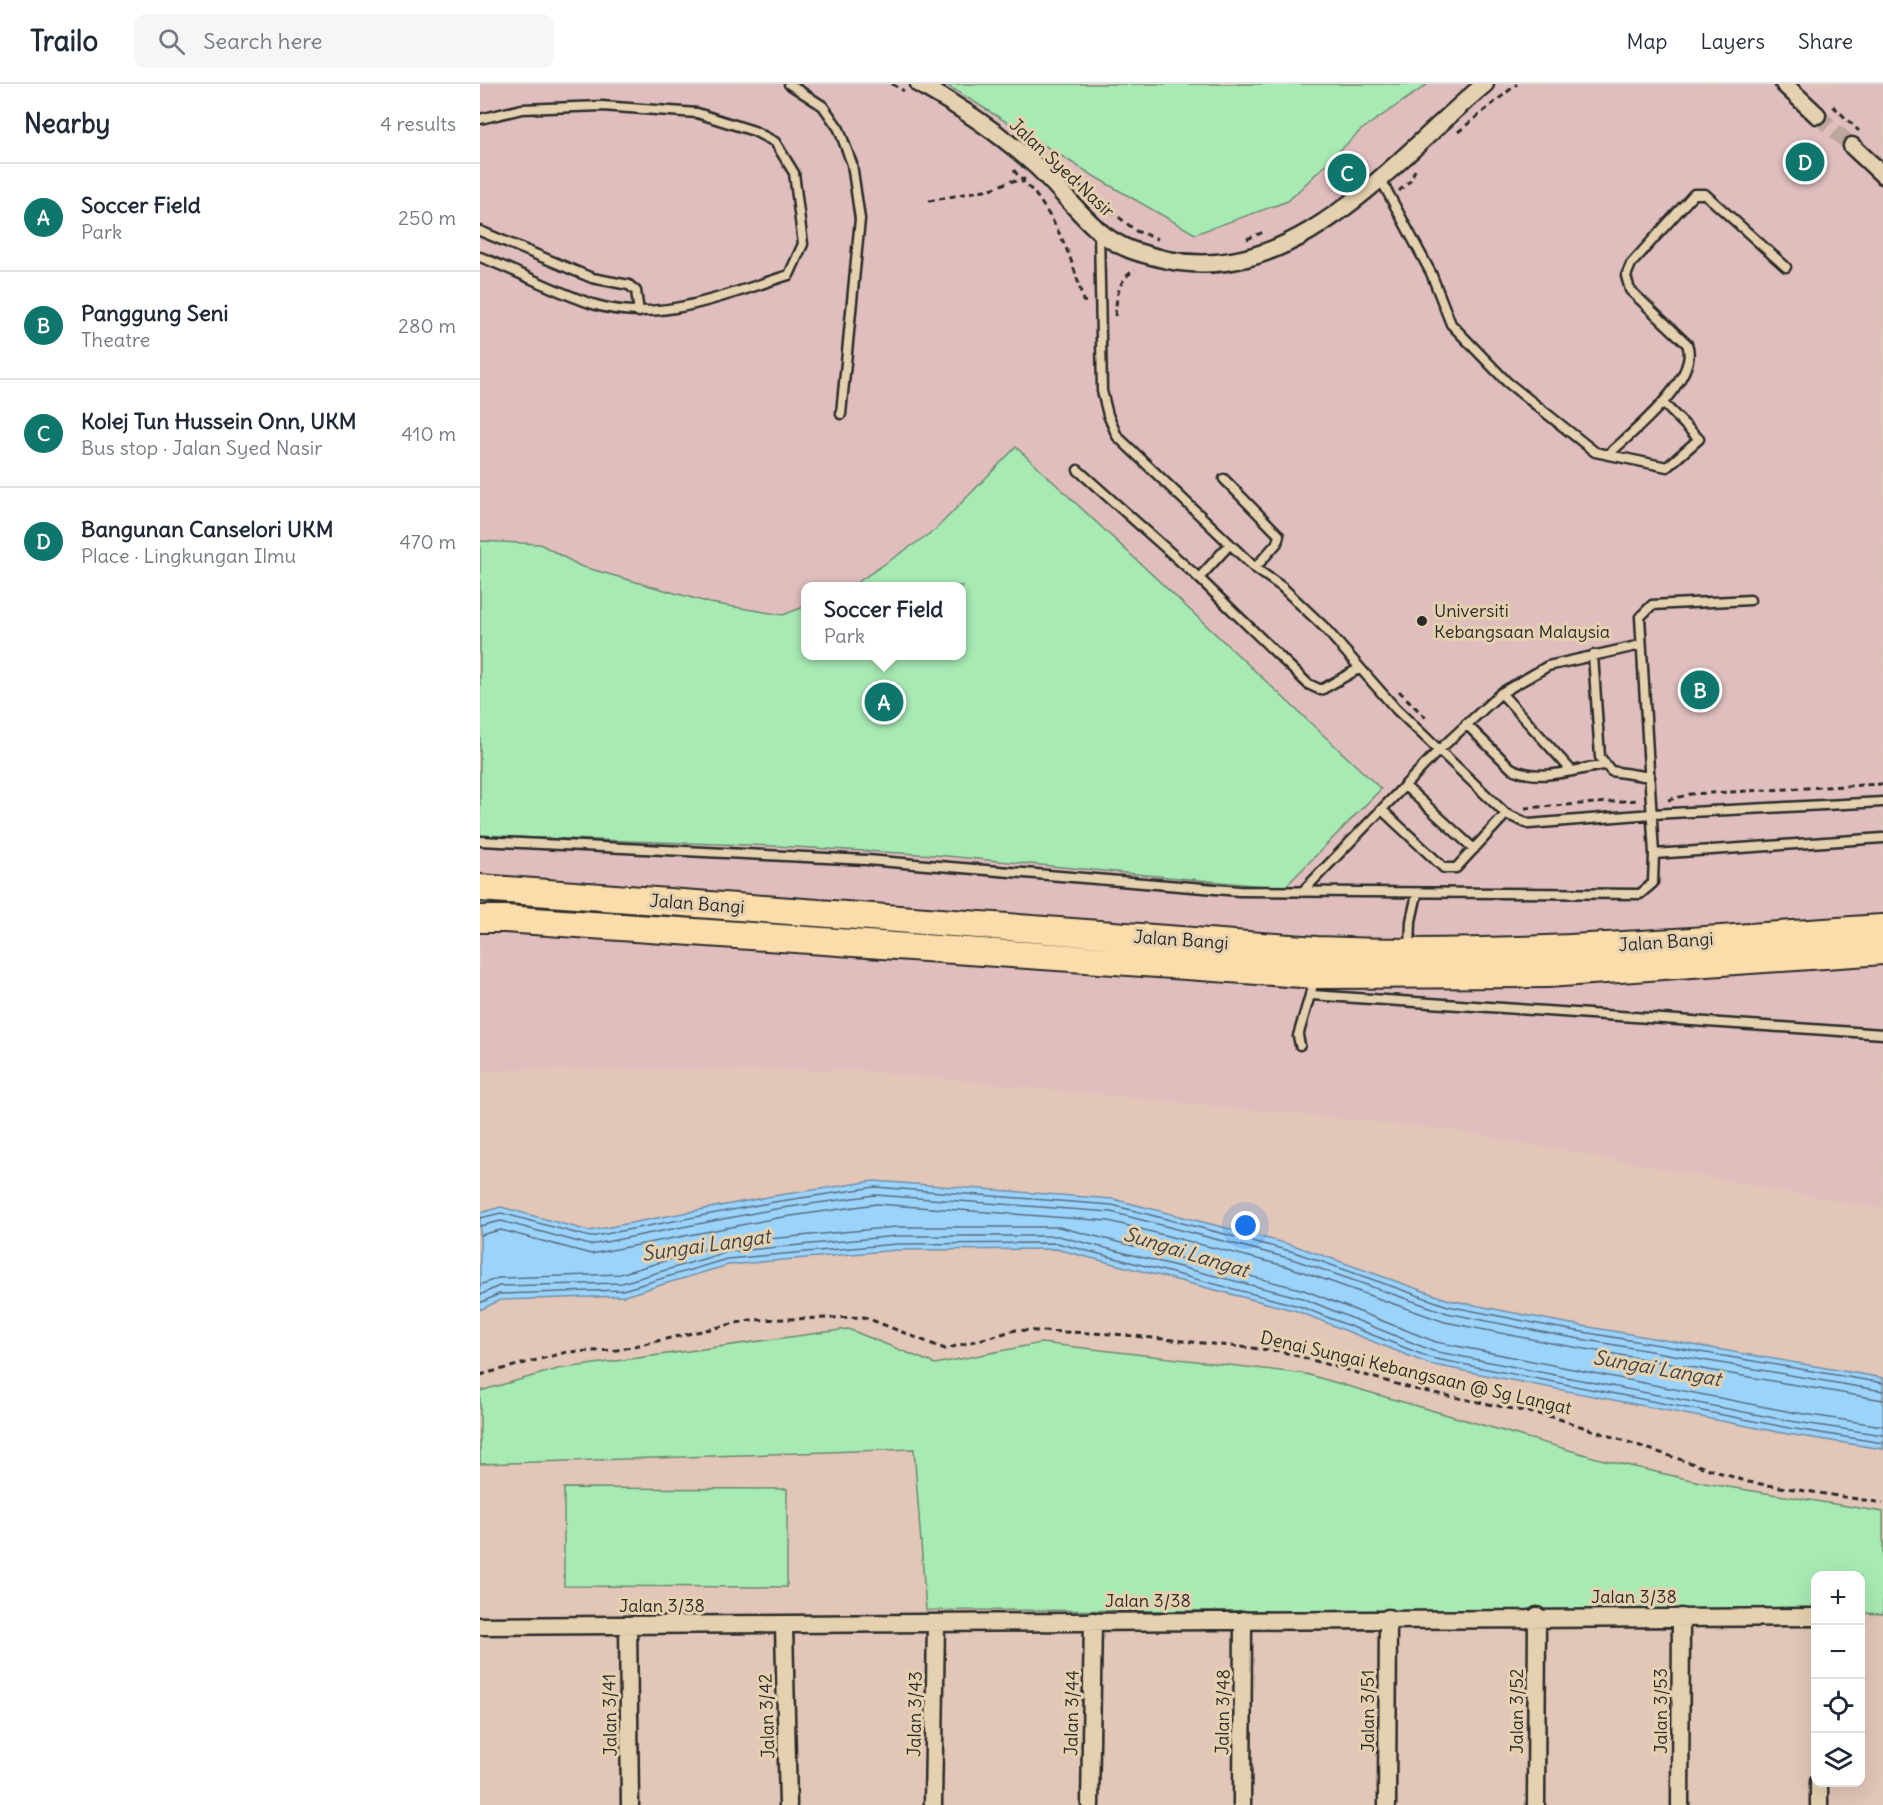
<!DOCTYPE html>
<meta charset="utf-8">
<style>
body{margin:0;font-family:Delius,sans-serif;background:#f6f6f7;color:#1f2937}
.controls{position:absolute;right:18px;bottom:18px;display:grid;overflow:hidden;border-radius:12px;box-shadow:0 6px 24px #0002}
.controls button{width:54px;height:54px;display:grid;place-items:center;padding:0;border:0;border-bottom:2px solid #e0e1e3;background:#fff;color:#1f2937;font:30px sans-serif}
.you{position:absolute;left:766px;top:1142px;width:21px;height:21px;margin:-15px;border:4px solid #fff;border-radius:50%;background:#1a73e8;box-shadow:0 0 0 9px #1a73e833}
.badge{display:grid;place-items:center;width:39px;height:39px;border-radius:50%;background:#0f766e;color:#fff;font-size:20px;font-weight:700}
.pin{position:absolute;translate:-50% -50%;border:3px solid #fff;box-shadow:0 2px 6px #0006}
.popup{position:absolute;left:321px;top:498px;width:165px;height:78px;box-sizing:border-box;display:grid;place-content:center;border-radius:12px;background:#fff;filter:drop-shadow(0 2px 4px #0005);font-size:20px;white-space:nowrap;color:#747a83}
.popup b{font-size:22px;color:#1f2937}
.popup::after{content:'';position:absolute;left:50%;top:100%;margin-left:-12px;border:12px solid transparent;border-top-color:#fff}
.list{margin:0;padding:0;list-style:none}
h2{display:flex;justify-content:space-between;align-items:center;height:78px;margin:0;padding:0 24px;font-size:26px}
h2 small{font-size:20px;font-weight:400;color:#747a83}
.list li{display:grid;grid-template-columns:39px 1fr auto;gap:18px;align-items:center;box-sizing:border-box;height:108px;padding:0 24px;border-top:2px solid #e0e1e3}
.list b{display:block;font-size:22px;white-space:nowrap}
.list p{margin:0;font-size:20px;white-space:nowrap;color:#747a83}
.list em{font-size:20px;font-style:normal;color:#747a83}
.icon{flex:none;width:33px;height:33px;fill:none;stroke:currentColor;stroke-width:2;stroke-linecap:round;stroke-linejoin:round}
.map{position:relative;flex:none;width:1403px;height:1721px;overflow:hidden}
header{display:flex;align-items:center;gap:36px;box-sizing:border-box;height:84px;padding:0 30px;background:#fff;border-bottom:2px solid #e0e1e3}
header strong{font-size:28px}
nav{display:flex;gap:33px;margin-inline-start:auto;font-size:21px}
.search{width:420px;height:54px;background:#f6f6f7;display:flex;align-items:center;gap:15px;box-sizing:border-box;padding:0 21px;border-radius:12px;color:#747a83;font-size:22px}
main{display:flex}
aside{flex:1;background:#fff}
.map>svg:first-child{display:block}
.built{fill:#e0bebe;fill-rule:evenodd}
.green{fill:#a8eab4;stroke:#6a8a70;stroke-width:1.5}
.water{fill:#9cd3fb;stroke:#6f90a8;stroke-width:1.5}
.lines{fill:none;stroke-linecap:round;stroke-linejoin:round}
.shore{stroke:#586e7e;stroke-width:1.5}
.street-tunnel{stroke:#bda79c;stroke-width:16;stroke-dasharray:16 8;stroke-linecap:butt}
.lane-casing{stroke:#2b2b2b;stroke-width:13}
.street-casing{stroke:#2b2b2b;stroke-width:21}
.primary-casing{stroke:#2b2b2b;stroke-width:30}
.path{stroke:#2b2b2b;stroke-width:3;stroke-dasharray:6 4.5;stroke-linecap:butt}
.lane{stroke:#e5d1af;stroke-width:8}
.street{stroke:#e5d1af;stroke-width:16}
.primary{stroke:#fbddab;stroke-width:26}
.poi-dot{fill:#2b2b2b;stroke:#e5d1af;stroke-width:2}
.labels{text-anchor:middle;stroke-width:6;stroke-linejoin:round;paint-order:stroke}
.street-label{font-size:18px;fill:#2b2b2b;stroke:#e5d1af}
.poi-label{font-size:18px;fill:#2b2b2b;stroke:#e5d1af;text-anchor:start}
.water-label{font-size:20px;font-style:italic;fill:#3c444a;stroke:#e5d1af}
</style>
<header>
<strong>Trailo</strong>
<div class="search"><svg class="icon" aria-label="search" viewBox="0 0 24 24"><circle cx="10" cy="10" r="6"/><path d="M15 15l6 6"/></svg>Search here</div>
<nav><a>Map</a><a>Layers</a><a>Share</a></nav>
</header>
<main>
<aside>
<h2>Nearby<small>4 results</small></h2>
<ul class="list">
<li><span class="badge">A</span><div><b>Soccer Field</b><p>Park</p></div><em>250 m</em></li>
<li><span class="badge">B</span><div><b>Panggung Seni</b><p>Theatre</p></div><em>280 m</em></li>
<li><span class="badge">C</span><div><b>Kolej Tun Hussein Onn, UKM</b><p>Bus stop · Jalan Syed Nasir</p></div><em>410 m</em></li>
<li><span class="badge">D</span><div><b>Bangunan Canselori UKM</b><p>Place · Lingkungan Ilmu</p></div><em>470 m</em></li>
</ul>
</aside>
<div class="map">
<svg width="1403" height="1721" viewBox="0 0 1403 1721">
<rect width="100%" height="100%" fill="#e2c6b8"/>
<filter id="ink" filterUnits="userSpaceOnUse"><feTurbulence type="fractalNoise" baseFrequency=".0167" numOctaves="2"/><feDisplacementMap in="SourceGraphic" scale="12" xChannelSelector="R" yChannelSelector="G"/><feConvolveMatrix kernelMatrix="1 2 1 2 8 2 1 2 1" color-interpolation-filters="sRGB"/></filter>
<g filter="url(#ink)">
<path class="built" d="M0,0H1403V1125L973,1046L378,986L33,985L0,989ZM326,502H482V572H326Z"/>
<path class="green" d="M465,0H948L881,46L808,117L715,150L617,94Z
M536,363L901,705L804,804L456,771L296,762L0,752V457L60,460L100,482L230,519L303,531L326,522V572H482V502H372L455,446Z
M368,1245L455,1280L561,1259L826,1290L1120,1375L1224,1399L1403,1428V1530L1381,1529L1380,1492H1336L1335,1529L446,1526L434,1365L0,1380V1307L78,1285Z
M84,1404L307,1405V1503L84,1502Z"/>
<path class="water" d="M394,1097L633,1115L816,1162L969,1216L1080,1238L1403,1294V1365L1308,1350L949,1280L817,1227L576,1165L417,1166L248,1181L144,1212L20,1216L0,1226V1129L21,1123L109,1147L293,1112Z"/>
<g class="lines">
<path class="shore" d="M0,1134L21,1129L110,1153L294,1118L395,1103L632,1121L814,1168L968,1222L1079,1244L1403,1299
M0,1142L21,1137L110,1161L295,1125L395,1111L631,1128L812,1175L967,1229L1077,1251L1403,1307
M0,1151L21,1146L111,1170L297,1134L396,1120L629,1137L809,1183L965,1238L1076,1260L1403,1316
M0,1201L18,1194L140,1190L246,1159L416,1143H579L824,1206L956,1258L1311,1328L1403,1342
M0,1211L19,1202L142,1199L247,1168L417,1152H578L822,1214L953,1267L1310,1337L1403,1351
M0,1219L19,1210L143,1206L247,1175L417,1160L577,1159L819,1222L951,1274L1309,1344L1403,1359"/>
<path class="street-tunnel" d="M1337,31L1372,62"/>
<g class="lane-casing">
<path id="lane" d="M309,0L343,22L359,45L372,80L380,135L361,330
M0,35L42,25L122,22L217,29L274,47L295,58L314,89L323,160L309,191C247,210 181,240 116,221C77,209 38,187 0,173
M900,94L951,189L971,240L1027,298L1115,368L1187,383L1219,355L1183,319
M0,147L112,194L149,201L156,207L159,228
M619,147L622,307L628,331L637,352L775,484L802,503L844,543L916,625L1026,730L1049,740L1172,730L1403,718
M1128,371C1151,349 1221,294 1207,260L1150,206L1146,192L1151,180L1214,110H1225L1306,183
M598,386L719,494L750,460
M744,395L799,451L797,459L775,484
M719,494L828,600L841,606L880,584
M1113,571L1120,673L1131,687L1170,693
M1021,609L1091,686
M986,640L1031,684C1057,699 1096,685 1124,681
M925,702L994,765
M902,726L964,784H976L1026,730
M0,757L387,776L759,807L1160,810L1173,799L1174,770L1160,533L1172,521L1270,516
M1174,770L1403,754
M822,808L959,666L1021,609L1068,582L1161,561
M930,864L931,837L937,810
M832,911L1403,950
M820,961L818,952L835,894"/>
</g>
<g class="street-casing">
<path id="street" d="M439,0C481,23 519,49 555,81C577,101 595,126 618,146C639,165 662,170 688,176C818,203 916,73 1005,0
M1304,0L1337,31
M1372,62L1403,91
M148,1541L150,1721
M0,1542C445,1540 890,1532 1336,1533
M304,1542L308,1721
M453,1721L456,1540
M610,1721L613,1537
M762,1721L763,1536
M907,1721L908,1534
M1056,1721L1057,1532
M1200,1721L1201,1533
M1339,1721V1698"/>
</g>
<g class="primary-casing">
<path id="primary" d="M0,804L837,866C1026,874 1214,856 1403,844
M0,835H25L836,891L1067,890L1403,867"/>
</g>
<path class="path" d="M412,0L424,7
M1353,22L1379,47
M978,48L1037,0
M534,86C541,97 551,104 558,114C581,147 594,178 603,217L607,218
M598,100L656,147L678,155
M919,107L930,97L935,86
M449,117L514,104L531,97L542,98L546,92
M767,155L786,147
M635,232C637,213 637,196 655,186
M919,607L948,636
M1188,716L1211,710L1403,700
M1045,724L1158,716
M0,1291L87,1268L137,1266L270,1236L384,1233L465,1265L536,1246L634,1250L800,1267L934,1305L1073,1333L1268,1398L1403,1419"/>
<use href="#lane" class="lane"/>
<use href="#street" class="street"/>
<use href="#primary" class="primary"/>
</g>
</g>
<circle class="poi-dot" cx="942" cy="537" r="6"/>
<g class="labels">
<g class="street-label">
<text transform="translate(582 84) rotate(43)" y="6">Jalan Syed Nasir</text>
<text transform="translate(217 820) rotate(4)" y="6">Jalan Bangi</text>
<text transform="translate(701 856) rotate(4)" y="6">Jalan Bangi</text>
<text transform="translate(1186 858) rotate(-4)" y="6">Jalan Bangi</text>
<text transform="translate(936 1289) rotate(13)" y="6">Denai Sungai Kebangsaan @ Sg Langat</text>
<text x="1154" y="1519">Jalan 3/38</text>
<text x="668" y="1523">Jalan 3/38</text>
<text x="182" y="1528">Jalan 3/38</text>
<text transform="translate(888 1627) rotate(-90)" y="6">Jalan 3/51</text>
<text transform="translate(1037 1627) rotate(-90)" y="6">Jalan 3/52</text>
<text transform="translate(1181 1627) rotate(-90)" y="6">Jalan 3/53</text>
<text transform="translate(743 1628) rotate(-89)" y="6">Jalan 3/48</text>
<text transform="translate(592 1629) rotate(-89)" y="6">Jalan 3/44</text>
<text transform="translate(435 1630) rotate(-89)" y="6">Jalan 3/43</text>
<text transform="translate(130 1631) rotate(-91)" y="6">Jalan 3/41</text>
<text transform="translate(287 1632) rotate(-92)" y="6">Jalan 3/42</text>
</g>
<g class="poi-label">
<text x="954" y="533">Universiti<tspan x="954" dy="21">Kebangsaan Malaysia</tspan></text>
</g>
<g class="water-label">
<text transform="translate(226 1161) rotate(-8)" y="7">Sungai Langat</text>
<text transform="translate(706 1168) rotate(17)" y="7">Sungai Langat</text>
<text transform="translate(1177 1284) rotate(10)" y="7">Sungai Langat</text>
</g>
</g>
</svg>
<div class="controls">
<button>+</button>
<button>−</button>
<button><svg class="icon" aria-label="locate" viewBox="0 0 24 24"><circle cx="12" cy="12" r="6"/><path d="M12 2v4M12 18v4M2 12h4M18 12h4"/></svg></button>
<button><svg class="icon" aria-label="layers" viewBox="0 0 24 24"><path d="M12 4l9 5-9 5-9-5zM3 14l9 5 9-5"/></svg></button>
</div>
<div class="you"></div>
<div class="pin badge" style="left:404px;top:618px">A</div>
<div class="popup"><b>Soccer Field</b>Park</div>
<div class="pin badge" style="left:1220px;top:606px">B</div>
<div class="pin badge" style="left:867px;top:89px">C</div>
<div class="pin badge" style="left:1325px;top:78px">D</div>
</div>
</main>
